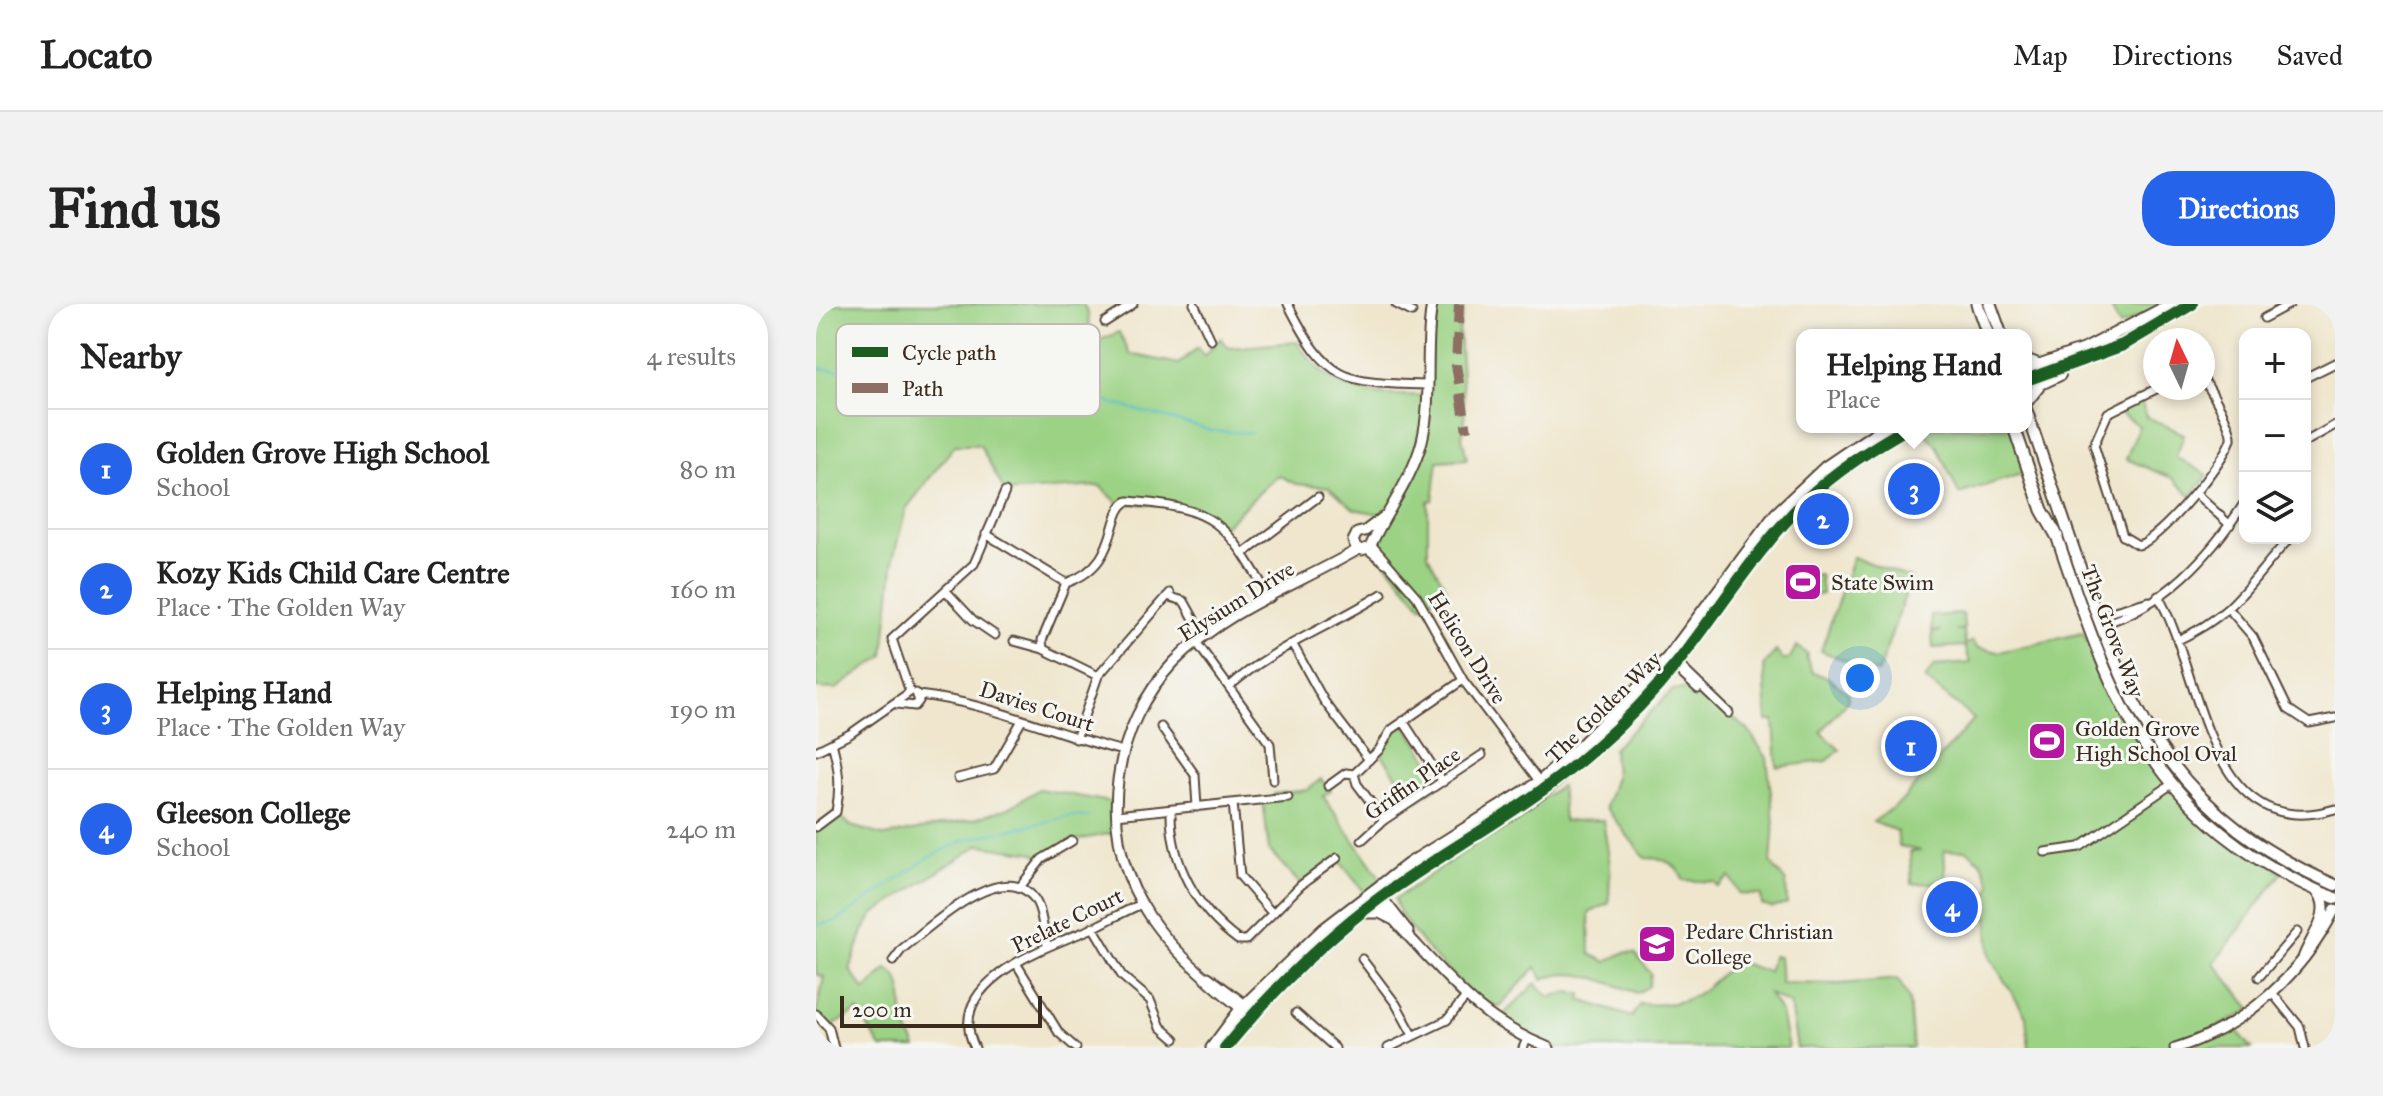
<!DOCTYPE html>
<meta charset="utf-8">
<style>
body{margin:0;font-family:"IM FELL Great Primer",serif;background:#f2f2f2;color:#222}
.controls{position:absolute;right:24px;top:24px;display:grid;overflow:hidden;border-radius:16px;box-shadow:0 4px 12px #0003}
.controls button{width:72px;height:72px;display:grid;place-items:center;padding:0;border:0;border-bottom:2px solid #e0e0e0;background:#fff;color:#222;font:40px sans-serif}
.compass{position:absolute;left:1327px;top:24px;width:72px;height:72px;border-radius:50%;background:#fff;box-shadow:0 4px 12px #0003;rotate:355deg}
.scale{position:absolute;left:24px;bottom:20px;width:202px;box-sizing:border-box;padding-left:8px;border:4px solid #3b2a1e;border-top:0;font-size:22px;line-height:28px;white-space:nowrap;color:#3b2a1e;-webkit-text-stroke:6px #f6f6f2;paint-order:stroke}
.you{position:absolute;left:1044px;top:374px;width:28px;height:28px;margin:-20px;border:6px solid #fff;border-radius:50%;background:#1a73e8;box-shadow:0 0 0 12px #1a73e833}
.badge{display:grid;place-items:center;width:52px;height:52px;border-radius:50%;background:#2563eb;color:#fff;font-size:26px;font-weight:700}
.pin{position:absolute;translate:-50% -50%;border:4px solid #fff;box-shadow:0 2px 8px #0006}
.popup{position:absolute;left:980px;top:25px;width:236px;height:104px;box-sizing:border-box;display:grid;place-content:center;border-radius:16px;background:#fff;filter:drop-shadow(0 2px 6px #0005);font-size:26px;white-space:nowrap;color:#767676}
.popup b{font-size:30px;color:#222}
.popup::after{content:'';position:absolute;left:50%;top:100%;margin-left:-16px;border:16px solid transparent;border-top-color:#fff}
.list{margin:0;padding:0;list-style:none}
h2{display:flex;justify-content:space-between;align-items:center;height:104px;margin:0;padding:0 32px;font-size:34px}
h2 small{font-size:26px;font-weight:400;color:#767676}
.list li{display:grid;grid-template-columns:52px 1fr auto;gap:24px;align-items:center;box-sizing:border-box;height:120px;padding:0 32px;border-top:2px solid #e0e0e0}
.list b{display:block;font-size:30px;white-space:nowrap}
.list p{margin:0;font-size:26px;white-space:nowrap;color:#767676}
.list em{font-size:26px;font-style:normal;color:#767676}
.icon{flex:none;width:44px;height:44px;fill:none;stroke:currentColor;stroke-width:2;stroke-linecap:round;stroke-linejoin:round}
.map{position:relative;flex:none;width:1519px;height:744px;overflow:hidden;border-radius:32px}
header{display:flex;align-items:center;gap:48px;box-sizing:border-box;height:112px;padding:0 40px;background:#fff;border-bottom:2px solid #e0e0e0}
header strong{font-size:38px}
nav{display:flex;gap:44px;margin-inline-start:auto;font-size:28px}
.intro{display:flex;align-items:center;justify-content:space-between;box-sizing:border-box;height:192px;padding:0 48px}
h1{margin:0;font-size:56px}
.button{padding:20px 36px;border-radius:32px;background:#2563eb;color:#fff;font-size:28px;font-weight:700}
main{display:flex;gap:48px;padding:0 48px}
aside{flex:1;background:#fff;border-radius:32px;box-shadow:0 4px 12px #0003}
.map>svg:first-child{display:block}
.green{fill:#9bd284;stroke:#6b7e51;stroke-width:2}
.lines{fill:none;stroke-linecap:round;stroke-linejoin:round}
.stream{stroke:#4dbbc5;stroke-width:2}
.minor-casing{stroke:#564638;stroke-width:11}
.tertiary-casing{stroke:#564638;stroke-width:13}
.secondary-casing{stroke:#564638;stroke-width:14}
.primary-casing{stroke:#564638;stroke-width:15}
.trunk-casing{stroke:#564638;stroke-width:16}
.minor{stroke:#fff;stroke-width:7}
.tertiary{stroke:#fff;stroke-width:9}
.secondary{stroke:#fff;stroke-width:10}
.primary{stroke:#fff;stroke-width:11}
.trunk{stroke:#fff;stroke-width:12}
.quiet{stroke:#8d6e63;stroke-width:10;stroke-dasharray:20 10;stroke-linecap:butt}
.cycleway-casing{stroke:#f6f6f2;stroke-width:17}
.cycleway{stroke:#1b5e20;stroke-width:12}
.labels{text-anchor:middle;stroke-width:6;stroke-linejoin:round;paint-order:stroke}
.poi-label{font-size:22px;fill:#3b2a1e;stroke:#f6f6f2;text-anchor:start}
.street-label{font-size:22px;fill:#3b2a1e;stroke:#f6f6f2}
.key{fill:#f6f6f2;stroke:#beb9b2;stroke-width:2}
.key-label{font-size:22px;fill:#3b2a1e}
</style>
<header>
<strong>Locato</strong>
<nav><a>Map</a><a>Directions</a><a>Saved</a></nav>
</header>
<div class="intro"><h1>Find us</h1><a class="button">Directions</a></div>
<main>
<aside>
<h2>Nearby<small>4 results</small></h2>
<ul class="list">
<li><span class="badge">1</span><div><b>Golden Grove High School</b><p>School</p></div><em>80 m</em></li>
<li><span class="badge">2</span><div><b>Kozy Kids Child Care Centre</b><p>Place · The Golden Way</p></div><em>160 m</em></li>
<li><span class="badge">3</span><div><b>Helping Hand</b><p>Place · The Golden Way</p></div><em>190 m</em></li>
<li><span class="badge">4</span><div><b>Gleeson College</b><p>School</p></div><em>240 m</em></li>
</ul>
</aside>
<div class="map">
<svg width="1519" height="744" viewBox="0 0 1519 744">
<rect width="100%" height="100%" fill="#f6f6f2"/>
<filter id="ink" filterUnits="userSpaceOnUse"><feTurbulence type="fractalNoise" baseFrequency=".0125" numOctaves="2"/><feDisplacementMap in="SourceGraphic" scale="16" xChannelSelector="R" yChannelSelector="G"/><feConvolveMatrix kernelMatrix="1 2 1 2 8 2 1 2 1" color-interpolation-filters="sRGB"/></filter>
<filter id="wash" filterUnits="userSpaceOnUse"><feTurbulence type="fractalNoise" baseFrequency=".006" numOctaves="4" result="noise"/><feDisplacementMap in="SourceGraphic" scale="32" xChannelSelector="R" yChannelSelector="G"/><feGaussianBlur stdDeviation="1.8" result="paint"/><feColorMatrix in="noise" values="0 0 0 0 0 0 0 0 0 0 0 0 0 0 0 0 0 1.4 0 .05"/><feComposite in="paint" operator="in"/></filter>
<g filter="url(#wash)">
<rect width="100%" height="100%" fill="#efe6cd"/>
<path class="green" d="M0,0H267L272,10L274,36L280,38L303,28L314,50L363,60L381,44L388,52L405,34L413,44L481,38C517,92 551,92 612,91L617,0H648L643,28L649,119L646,133L651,155L622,157L617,196L612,197V251L631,286L606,302L555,240L569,211L538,205L513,183L480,180L462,171L407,223C386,203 332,198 304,201L284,182L189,188L164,141H139L90,205L78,251L68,352L20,385L0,384Z
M1293,0H1347L1304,22Z
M1323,93L1331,113L1368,130L1360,153L1392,171L1375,192L1356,174L1310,155L1323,122L1298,105Z
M1102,123H1199L1217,162L1205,170L1143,190L1121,141Z
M1037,253L1095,274L1062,369L1005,347Z
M989,265V272L1004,271L1006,290L975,293L974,286L968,287L967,271L974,266Z
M1147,310L1148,325L1140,327H1148L1149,341L1156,337L1161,344L1183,348L1267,329L1318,429L1376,500L1466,569L1398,659L1436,706L1359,744H1213L1210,712L1174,653L1170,594L1175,581L1166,559L1151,546L1128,547L1130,578L1096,580L1094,548L1105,547L1083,542L1081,527L1057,518L1085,498L1158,415L1109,375L1118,362L1154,359L1149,342L1117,344L1116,329L1125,327H1116L1115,312Z
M981,342L992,351L990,354L997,369L1011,373L1032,389V396L1005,428L1024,446L1011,457L961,463L958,417H951L948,361L960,347L967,356L973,355Z
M880,384L932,426L951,454L958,517L955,559L970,578L971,600L956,604L946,601L945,591L924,590L914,573L902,583L899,578L867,576C861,558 846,554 829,554L789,503L799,473L797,445L857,386Z
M587,417L627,478L598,498L563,446L575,426Z
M505,475L515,487L507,492L567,578L551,591L521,554L485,581L453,546L447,496L458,494V490L491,486Z
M745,482L748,517L787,516L794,561L793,599L773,609L774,650L790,658L809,648L819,649L835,670L833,682L821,689C790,678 760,662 727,675L720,663L683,703C677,699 671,700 666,696C642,679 585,623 579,595Z
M223,485L300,499L302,528L256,537L226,555L219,549L163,541L58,610L47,627L34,666L49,686L71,665C93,678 83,698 89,719C92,728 97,736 100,744H65L42,707L13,724L0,710L8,673L0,670V523L20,508L35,522L69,532L155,516L193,504Z
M957,652L963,653L965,679L1024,680L1082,675L1093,695L1097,744H981L974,700L953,690L965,709L972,744H733L680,718L720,679L733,693L753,688L766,690L764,696L816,713L824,700C877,704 884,688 920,657L952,668Z
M1417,722L1436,744H1371Z"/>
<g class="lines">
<path class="stream" d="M0,64L36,68L113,57L185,63L210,70L249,94L285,96L397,127L435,129
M0,621L21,617L112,554L148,536L256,512L272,513"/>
</g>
</g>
<g filter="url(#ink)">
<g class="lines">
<g class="minor-casing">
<path id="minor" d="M378,0L395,36
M472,0C512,79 527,79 612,81
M580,0L596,8
M1448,14L1474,0
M289,18L317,0
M1489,74L1519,59
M1342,84L1292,109L1278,141L1307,232L1322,241C1343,237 1409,157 1415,135C1417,124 1394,85 1387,74
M1489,138L1519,121
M1379,189L1414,221
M170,230L250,279
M555,240L601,293L647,376L726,481
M551,245L569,259
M428,249L502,193
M250,279C306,260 289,208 312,197C402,204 410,219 454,294
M250,279L226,336L227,345L282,372
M130,287L157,316L179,331
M351,292L368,297L378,315
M1342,292C1386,365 1388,543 1519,505
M1413,305L1437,333L1472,405L1493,419L1519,414
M1281,312L1333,297
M1284,321C1349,302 1393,253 1429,198
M1362,336C1423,308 1432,278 1474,234
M198,337L227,345
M381,339L454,440L457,476
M477,341L508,397L553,456
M860,358L913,409
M856,361L882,385
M413,383C457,343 516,322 566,290
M94,388L76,335L158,260L189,188
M102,391C172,398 239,430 307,447
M81,400L99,402L103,397L100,389
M587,417L627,478
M345,423L379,471L381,503
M260,435L282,372L354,289
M0,447L34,430L94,388
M142,474L178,465L205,418
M512,482L530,469L538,470
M417,499L424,572L456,609
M355,506C354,558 380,605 422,636H430L485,581L521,554
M300,511L472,493
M568,516L541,480L538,470L563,446L575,426L647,376
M0,523L20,508C25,482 23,464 16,439
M546,536L568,516L666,451
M1229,548L1264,543L1356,480
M204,583L226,555L256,537
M277,623L306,672L334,696L345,723L359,735
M546,655L580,700L597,731
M77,657L86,645C113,624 185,554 217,593C227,605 226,625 231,640
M200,659L243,729L260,744
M1443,673L1481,628
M1457,690L1484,723L1489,744
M480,709L519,744
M0,710L13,724L18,744
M159,744C126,678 231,643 275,625C292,617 308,607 326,600
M572,744L631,716L649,694
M707,744L711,735"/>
</g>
<g class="tertiary-casing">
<path id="tertiary" d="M570,211L549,227L541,229L537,237L540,243L546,246L554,243C570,207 596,176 606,137C617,92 608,45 616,0
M565,594C572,612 585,624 598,638C642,686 671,719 733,744
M567,595L592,627
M392,673L424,697L426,704
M429,708C394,678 349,642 326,600C281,523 297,422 358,358C407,307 483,280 543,245
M1359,744C1430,723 1486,670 1519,605"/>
</g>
<g class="secondary-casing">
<path id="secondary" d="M1210,65L1271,44L1355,0
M1210,76L1307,41L1376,0
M1210,99L1225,80L1244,71
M1210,105C1229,161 1248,216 1267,272C1319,423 1366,514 1519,581
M1239,227C1297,399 1337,520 1519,594
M1488,653C1495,633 1517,610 1503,589"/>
</g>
<g class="primary-casing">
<path id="primary" d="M1161,0L1172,31
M1174,0L1185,31
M1210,56L1223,61
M1198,123L1226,206L1241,232
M861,359C904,304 941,241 992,194C1022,166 1058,144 1093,123
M547,608H564L576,614
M396,744L426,704L507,626L593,560L724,478L765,442L852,354L960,210L1010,163L1069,123
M409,744C467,674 531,614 607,564C648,538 691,515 730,485C778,449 818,406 858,363"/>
</g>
<g class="trunk-casing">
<path id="trunk" d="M858,363L861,359"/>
</g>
<use href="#minor" class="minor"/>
<use href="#tertiary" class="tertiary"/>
<use href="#secondary" class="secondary"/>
<use href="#primary" class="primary"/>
<use href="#trunk" class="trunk"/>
<path class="quiet" d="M643,0L640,61L651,127"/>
<g class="cycleway-casing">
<path id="cycleway" d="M1210,76L1307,41L1376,0
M409,744C455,688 506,637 565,593C636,542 713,503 778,445C808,419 838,388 862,358C905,304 941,244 990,196C1019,167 1057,144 1093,123"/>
</g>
<use href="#cycleway" class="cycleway"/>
</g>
</g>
<defs>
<g id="stadium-square" transform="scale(2)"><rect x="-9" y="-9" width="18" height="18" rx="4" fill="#b5179e" stroke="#f6f6f2"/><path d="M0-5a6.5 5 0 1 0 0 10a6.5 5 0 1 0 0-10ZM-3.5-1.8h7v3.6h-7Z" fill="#fff"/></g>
<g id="school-square" transform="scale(2)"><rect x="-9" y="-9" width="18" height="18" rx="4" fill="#b5179e" stroke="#f6f6f2"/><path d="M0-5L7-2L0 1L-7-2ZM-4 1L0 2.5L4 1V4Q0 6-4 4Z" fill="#fff"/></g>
</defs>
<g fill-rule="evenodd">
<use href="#stadium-square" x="987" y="278"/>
<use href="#stadium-square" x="1231" y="437"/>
<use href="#school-square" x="841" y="640"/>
</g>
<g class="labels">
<g class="poi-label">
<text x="1015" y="286">State Swim</text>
<text x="1259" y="432">Golden Grove<tspan x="1259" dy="25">High School Oval</tspan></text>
<text x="869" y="635">Pedare Christian<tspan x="869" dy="25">College</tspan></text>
</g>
<g class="street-label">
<text transform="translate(420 297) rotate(-32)" y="8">Elysium Drive</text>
<text transform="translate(1297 327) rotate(69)" y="8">The Grove Way</text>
<text transform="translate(652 343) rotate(58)" y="8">Helicon Drive</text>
<text transform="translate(221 402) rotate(18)" y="8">Davies Court</text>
<text transform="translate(787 403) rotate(-44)" y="8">The Golden Way</text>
<text transform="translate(596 479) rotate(-35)" y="8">Griffin Place</text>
<text transform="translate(251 616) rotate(-26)" y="8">Prelate Court</text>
</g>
</g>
<rect x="20" y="20" width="264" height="92" rx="12" class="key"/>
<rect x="36" y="43" width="36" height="10" fill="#1b5e20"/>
<rect x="36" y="79" width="36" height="10" fill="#8d6e63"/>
<g class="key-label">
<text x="86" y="56">Cycle path</text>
<text x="86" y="92">Path</text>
</g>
</svg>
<div class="controls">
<button>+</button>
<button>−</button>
<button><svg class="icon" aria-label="layers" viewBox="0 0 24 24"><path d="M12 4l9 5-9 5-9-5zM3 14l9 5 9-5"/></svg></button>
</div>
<svg class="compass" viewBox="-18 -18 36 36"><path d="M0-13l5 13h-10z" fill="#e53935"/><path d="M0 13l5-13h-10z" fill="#767676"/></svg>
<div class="scale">200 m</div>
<div class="you"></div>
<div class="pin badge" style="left:1095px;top:442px">1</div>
<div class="pin badge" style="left:1007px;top:215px">2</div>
<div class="pin badge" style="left:1098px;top:185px">3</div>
<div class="popup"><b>Helping Hand</b>Place</div>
<div class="pin badge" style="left:1136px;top:603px">4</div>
</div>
</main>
